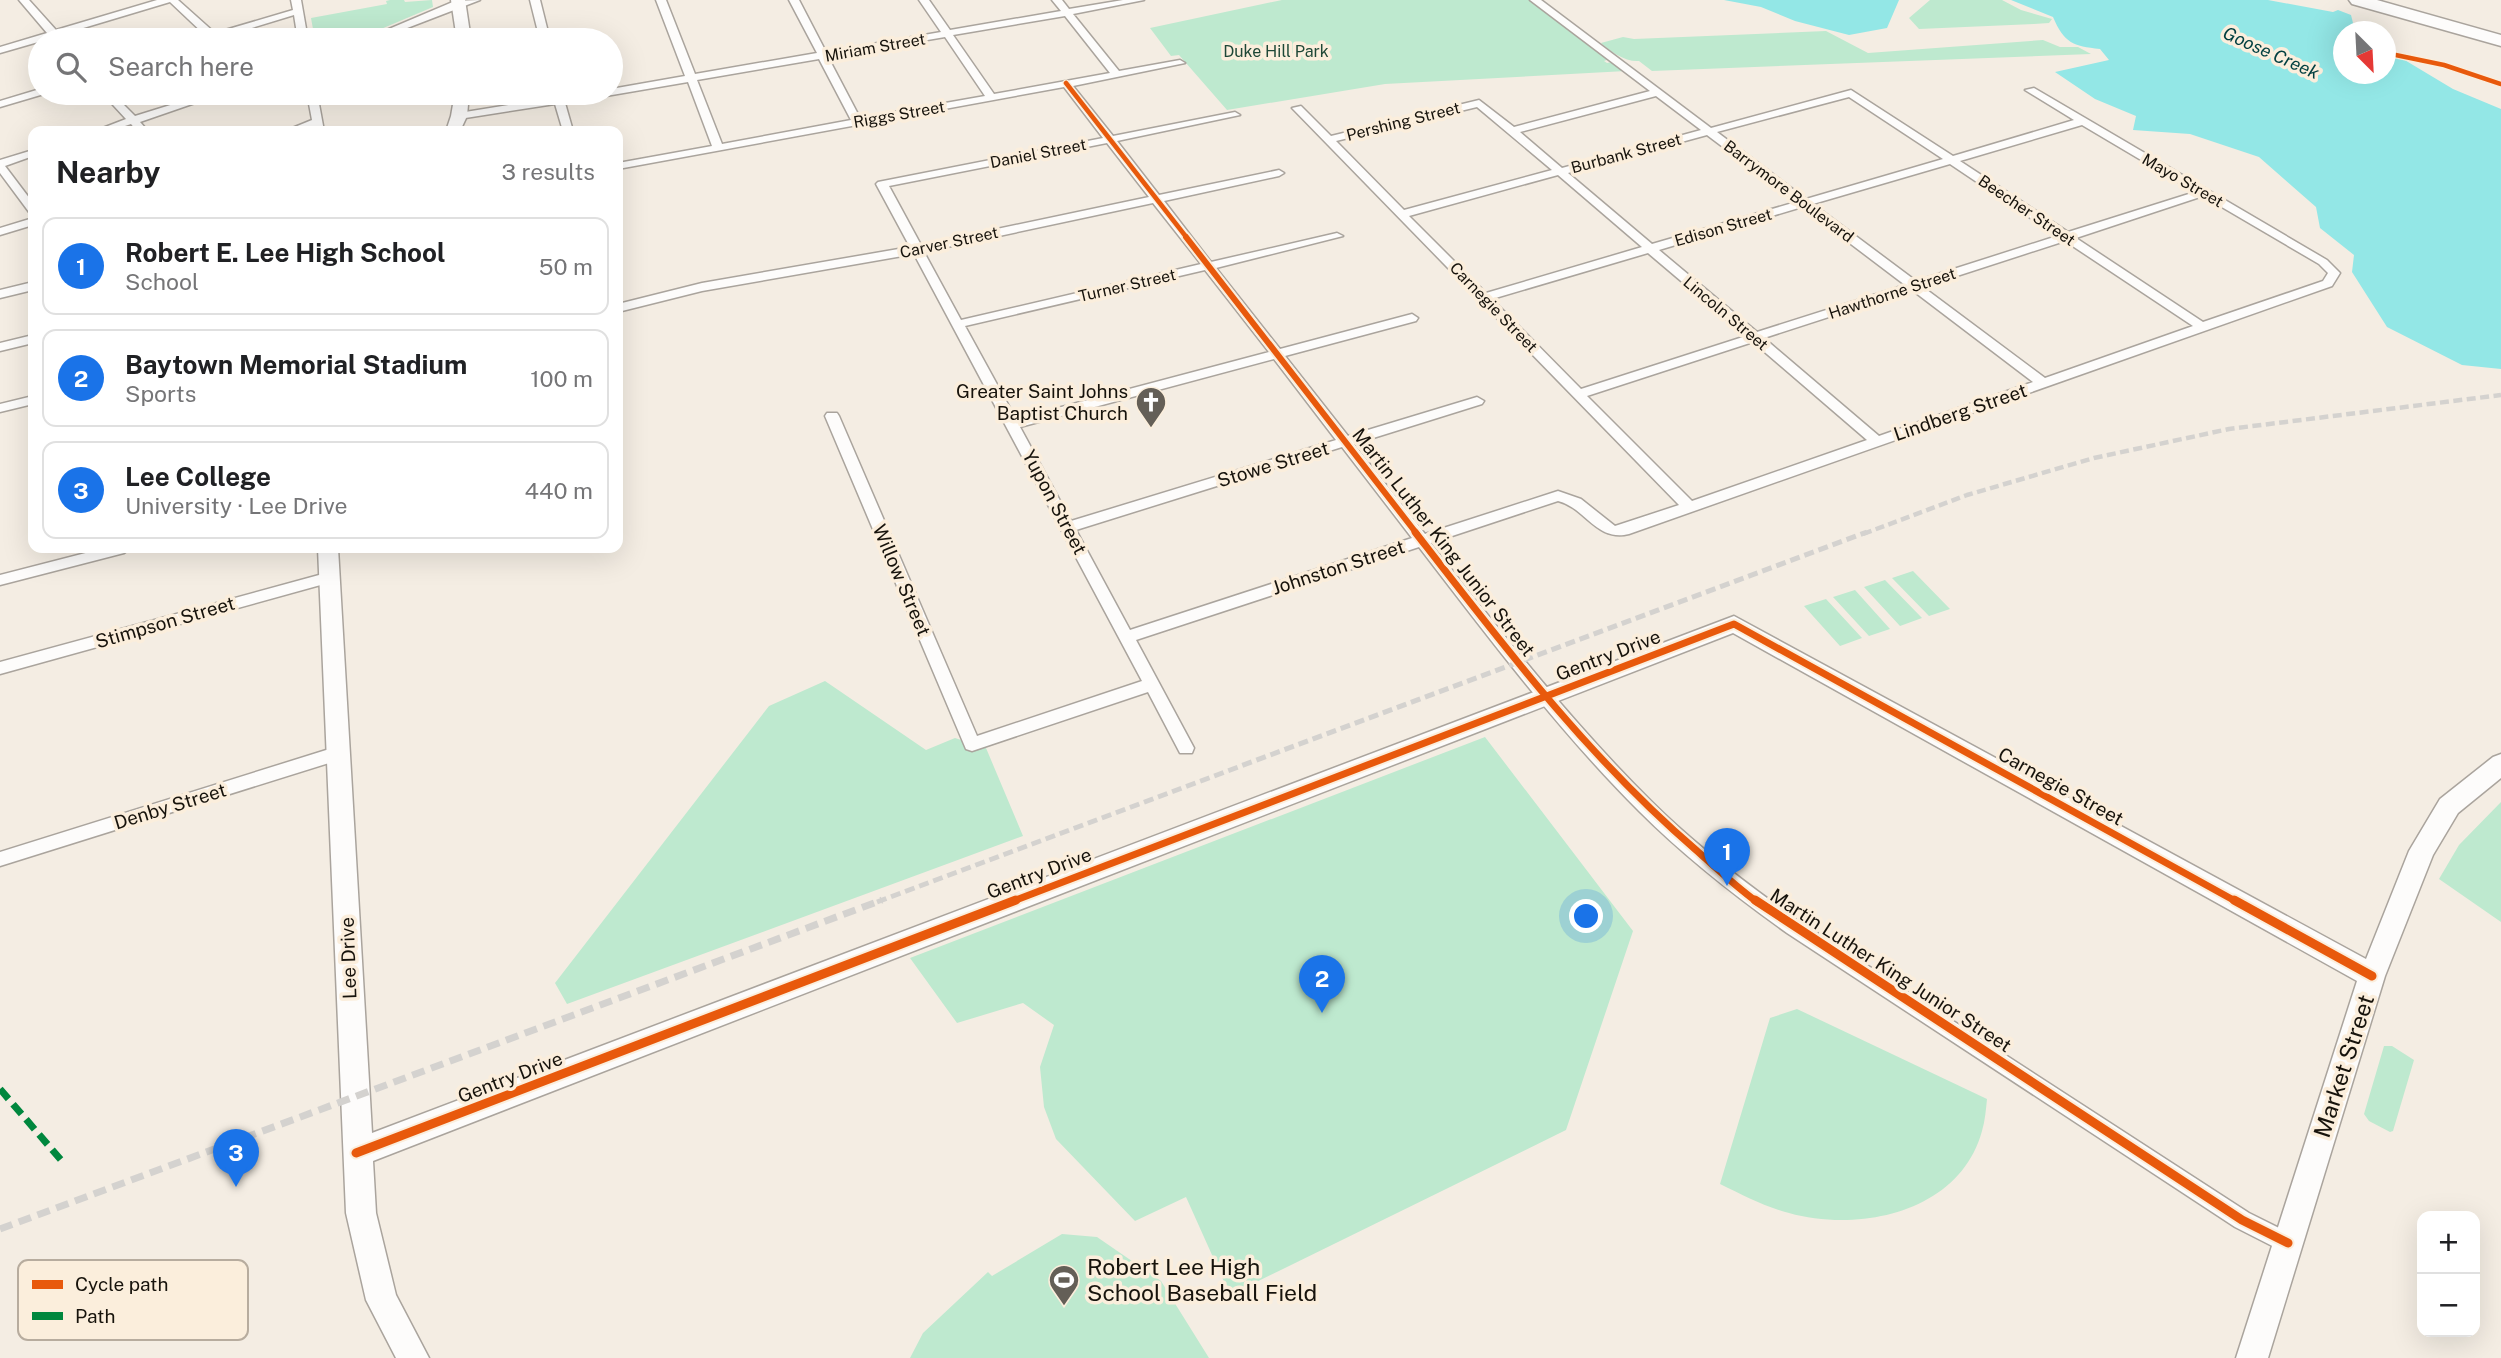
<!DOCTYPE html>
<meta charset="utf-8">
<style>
body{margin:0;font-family:"Public Sans",sans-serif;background:#f2f2f2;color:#202124}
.controls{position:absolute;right:21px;bottom:21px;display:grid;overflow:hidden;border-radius:14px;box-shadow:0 7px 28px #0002}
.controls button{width:63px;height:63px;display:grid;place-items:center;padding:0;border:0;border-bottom:2px solid #e0e0e0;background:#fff;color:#202124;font:35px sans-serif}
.compass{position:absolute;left:2333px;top:21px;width:63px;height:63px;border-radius:50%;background:#fff;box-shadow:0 7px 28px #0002;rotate:156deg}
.you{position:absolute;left:1587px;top:917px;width:24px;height:24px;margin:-18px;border:5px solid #fff;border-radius:50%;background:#1a73e8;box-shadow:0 0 0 10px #1a73e833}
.badge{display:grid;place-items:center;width:46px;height:46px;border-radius:50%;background:#1a73e8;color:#fff;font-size:23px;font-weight:700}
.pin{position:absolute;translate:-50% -58px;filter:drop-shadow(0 2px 4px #0008)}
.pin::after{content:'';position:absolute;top:37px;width:24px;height:21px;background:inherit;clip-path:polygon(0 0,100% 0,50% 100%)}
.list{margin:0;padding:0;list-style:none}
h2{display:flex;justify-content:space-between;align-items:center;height:91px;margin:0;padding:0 28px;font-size:30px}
h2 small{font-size:23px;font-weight:400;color:#757577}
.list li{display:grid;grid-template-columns:46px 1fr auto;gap:21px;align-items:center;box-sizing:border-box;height:98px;margin:0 14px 14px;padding:0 14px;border:2px solid #e0e0e0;border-radius:14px}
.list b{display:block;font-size:26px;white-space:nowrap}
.list p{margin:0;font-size:23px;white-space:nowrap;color:#757577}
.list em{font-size:23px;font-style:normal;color:#757577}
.icon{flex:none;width:38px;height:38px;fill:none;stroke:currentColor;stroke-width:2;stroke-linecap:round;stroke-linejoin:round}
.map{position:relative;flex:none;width:2501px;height:1358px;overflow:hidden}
.search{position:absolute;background:#fff;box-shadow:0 7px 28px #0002;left:28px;top:28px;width:595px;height:77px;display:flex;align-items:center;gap:18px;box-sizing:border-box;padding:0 24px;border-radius:38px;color:#757577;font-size:26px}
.panel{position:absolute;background:#fff;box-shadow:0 7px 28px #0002;left:28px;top:126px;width:595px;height:427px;border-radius:14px}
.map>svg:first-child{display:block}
.green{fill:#bee9cf}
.water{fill:#93e7e6}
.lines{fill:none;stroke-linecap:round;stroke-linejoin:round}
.street-casing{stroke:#aaa49d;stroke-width:3}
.secondary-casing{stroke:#aaa49d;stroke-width:3}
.highway-casing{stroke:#aaa49d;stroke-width:3}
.street{fill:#fdfcfb;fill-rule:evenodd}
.secondary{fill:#fdfcfb;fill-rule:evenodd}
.highway{fill:#fdfcfb;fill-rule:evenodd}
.rail-far2{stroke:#d4d2cf;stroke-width:4.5;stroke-dasharray:9 4.5;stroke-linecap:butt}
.rail-far1{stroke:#d4d2cf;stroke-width:5;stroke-dasharray:10 5;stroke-linecap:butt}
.rail{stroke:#d4d2cf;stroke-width:7;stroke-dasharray:13 7;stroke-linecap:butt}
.quiet{stroke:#00873e;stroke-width:7;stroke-dasharray:13 7;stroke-linecap:butt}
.cycleway-far3-casing{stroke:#fbeedc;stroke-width:7}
.cycleway-far2-casing{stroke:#fbeedc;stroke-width:10}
.cycleway-far1-casing{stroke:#fbeedc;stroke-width:11}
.cycleway-casing{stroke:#fbeedc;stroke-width:13}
.cycleway-far3{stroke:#e8590c;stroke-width:4.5}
.cycleway-far2{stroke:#e8590c;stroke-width:6}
.cycleway-far1{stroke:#e8590c;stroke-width:7}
.cycleway{stroke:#e8590c;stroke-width:9}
.labels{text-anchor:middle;stroke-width:7;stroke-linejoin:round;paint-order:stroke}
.far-street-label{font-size:16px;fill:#17130c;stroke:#fbeedc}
.far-park-label{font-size:16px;fill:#1e4736;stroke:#fbeedc}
.far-water-label{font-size:18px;font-style:italic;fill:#013f40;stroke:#fbeedc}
.poi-label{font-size:19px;fill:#17130c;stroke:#fbeedc;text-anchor:end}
.street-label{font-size:19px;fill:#17130c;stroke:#fbeedc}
.near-street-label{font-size:23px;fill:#17130c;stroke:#fbeedc}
.near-poi-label{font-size:23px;fill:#17130c;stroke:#fbeedc;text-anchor:start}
.key{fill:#fbeedc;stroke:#b7ac9e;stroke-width:2}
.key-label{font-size:19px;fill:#17130c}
</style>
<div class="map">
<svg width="2501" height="1358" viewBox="0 0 2501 1358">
<rect width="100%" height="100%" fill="#f4ede3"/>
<path class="green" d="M390,0H404L405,2L432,0L433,7L355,40H315L311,18L387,4L386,1Z
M1282,0H1531L1609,59L1604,61L1607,63L1612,62L1626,71L1385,84L1227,110L1179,55L1171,56L1150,28Z
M1930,0H2002L2021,10L2052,19L2049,23L2034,24L1919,29L1909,18Z
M1826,31L1868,53L2043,40L2060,47H2078L2091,54L1652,71L1639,61C1625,62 1611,52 1601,43L1623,37L1634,39Z
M1913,571L1950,609L1929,616L1892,578Z
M1885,580L1922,618L1900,626L1864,587Z
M1855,590L1890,629L1869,636L1833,597Z
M1826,599L1862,638L1840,646L1804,606Z
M825,681L926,750L955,738L986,748L1023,836L567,1004L555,983L769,706Z
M1485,737L1633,931L1566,1130L1230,1295L1186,1197L1135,1221L1056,1139L1044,1107L1040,1067L1054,1025L1023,1003L957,1023L910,958Z
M2501,802V922L2439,879L2459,845Z
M1797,1009L1987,1099C1986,1109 1985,1121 1982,1131C1960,1212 1860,1233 1789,1213C1765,1207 1743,1195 1720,1184L1770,1018Z
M2384,1046H2392L2414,1060L2393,1131L2390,1132L2369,1121L2364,1114Z
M1062,1234L1097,1237L1161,1281L1209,1358H910L923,1333L988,1272L992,1276Z"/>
<path class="water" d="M1724,0H1899L1887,28L1849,35L1795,21L1761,7Z
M2011,0H2268L2333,12L2338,10L2351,15L2355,31L2344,32V74H2386V53L2403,59L2453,89L2501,109V369L2462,365L2387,327L2352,272L2354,255L2320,228L2316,207L2259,157L2190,134L2133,130L2136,116L2095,99L2055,72L2109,60L2100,49C2073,46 2064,43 2053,17Z"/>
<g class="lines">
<g class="street-casing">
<path id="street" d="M19,0H29L56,30L157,0H178L215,33L293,10L291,0H301L308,40H298L294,15L219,38L221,40H198L206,36L170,2L60,35L64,40H54L52,38L0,53V47L47,33Z
M480,0L376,40H363L455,1Z
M530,0H540L550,40H540Z
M656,0H666L695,74L817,53L789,0H799L826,52L941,32L919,0H929L950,30L1061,11L1052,0H1062L1069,9L1123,0H1144L1073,14L1119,71L1180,60L1185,63L1073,86L1113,136L1235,112L1240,115L1117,141L1159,195L1279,170L1284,173L1279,176L1164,201L1211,262L1337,233L1343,236L1216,268L1280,349L1412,314L1418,318L1416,321L1285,356L1348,436L1477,397L1484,401L1482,404L1354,444L1425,534L1558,491L1581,499L1615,526L1679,505L1292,108L1301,106L1331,136L1479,100L1514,127L1650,91L1530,0H1541L1711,128L1851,90L1953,156L2074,120L2025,90L2034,88L2327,260L2340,273L2332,286L1629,534C1596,542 1586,508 1558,501L1431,543C1501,632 1571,722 1651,801C1696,846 1748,885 1799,921L2249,1213L2295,1236L2299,1243L2295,1250L2288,1254L2235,1227L1787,933C1735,896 1684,856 1639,811C1558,730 1489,638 1419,547L1136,640L1194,748L1192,753H1180L1148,692L972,751L966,749L825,416L827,413H837L839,416L977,736L1142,681L914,254L702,291L618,312V304L702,283L910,247L876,184L878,182L1103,138L1064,87L618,169V163L712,146L688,82L565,103L573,131H563L555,104L459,119L454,116L459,113L553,98L552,93H562L563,97L611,93V89L685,76ZM1065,16L1110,73L994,94L953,35ZM945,37L985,96L860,118L828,57ZM819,59L851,120L722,144L697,80ZM1656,96L1701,130L1562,168L1520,132ZM1849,97L1943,159L1806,199L1717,132ZM1477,107L1552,170L1404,210L1336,141ZM2082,125L2195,192L2068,232L1960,161ZM1707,135L1796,202L1652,244L1568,173ZM1107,143L1149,197L921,245L889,186ZM1950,164L2057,236L1916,281L1813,204ZM1558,175L1642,247L1486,293L1409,216ZM2203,196L2319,264L2328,273L2323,281L2203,322L2076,238ZM1153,203L1201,264L961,320L924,252ZM1802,207L1905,285L1757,332L1659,250ZM2065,241L2193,326L2045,378L1923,287ZM1648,253L1746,336L1581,389L1492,299ZM1205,270L1269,352L1016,419L965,326ZM1912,290L2033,382L1879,436L1764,338ZM1753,342L1867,440L1692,501L1587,396ZM1274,359L1336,440L1071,521L1020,427ZM1342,447L1412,538L1130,630L1076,530Z
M40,89L44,94L0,107V101Z
M102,93H112L135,116L209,93H224L140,122L148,131H137L131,124L110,131H95L126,119Z
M307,93H317L324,131H314L313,127L300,131H285L312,120Z
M33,150V156L5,166L33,203V213L29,212L0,173V160Z
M33,218V225L0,235V228Z
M33,282V290L0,298V290Z
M33,335V343L0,351V343Z
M33,396V404L0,412V404Z
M105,548H131L124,553L0,585V575Z
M330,572L335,573L337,577L335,581L0,674V662Z
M339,746L345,748L347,753L345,758L0,866V852Z"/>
</g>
<g class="secondary-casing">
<path id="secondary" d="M451,0H465L471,40H457Z
M455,93H469L467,116L460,131H446L451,116Z
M318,548H338L372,1133L1734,616L2366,959L2409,851L2440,799L2493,757L2501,754V778L2458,813L2433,855L2385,976L2268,1358H2236L2357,981L1733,633L373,1161L376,1213L396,1295L429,1358H396L366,1300L346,1213Z"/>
</g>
<g class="highway-casing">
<path id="highway" d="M2349,0H2377L2501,35V46L2352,4Z"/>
</g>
<use href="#street" class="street"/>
<use href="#secondary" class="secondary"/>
<use href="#highway" class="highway"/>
<path class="rail-far2" d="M1863,534L1967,495L2094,458L2229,429L2501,395"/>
<path class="rail-far1" d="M877,902L1867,532"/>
<path class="rail" d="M0,1229L882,900"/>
<path class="quiet" d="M0,1089L61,1160"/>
<g class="cycleway-far3-casing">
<path id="cycleway-far3" d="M2386,53L2444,65L2501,84
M1066,83L1187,238"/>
</g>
<g class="cycleway-far2-casing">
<path id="cycleway-far2" d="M1186,237L1417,534"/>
</g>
<g class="cycleway-far1-casing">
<path id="cycleway-far1" d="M1415,532C1502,644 1588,757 1696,850C1716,868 1735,886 1757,902
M1011,902L1734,624L2237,902"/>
</g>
<g class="cycleway-casing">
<path id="cycleway" d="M1755,900L2242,1220L2288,1243
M2234,900L2372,976
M356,1153L1016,900"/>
</g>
<use href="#cycleway-far3" class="cycleway-far3"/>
<use href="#cycleway-far2" class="cycleway-far2"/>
<use href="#cycleway-far1" class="cycleway-far1"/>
<use href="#cycleway" class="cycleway"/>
</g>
<defs>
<g id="church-pin" transform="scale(1.575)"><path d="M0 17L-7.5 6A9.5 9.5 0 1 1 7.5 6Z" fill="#645f57" stroke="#fbeedc"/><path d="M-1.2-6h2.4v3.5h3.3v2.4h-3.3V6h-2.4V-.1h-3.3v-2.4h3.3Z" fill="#fff"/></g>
<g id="stadium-pin" transform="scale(1.575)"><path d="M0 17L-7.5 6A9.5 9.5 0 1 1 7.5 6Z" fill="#645f57" stroke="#fbeedc"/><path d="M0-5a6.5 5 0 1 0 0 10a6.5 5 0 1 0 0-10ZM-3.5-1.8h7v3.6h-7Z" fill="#fff"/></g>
</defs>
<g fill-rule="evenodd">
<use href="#church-pin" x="1151" y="402"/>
<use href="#stadium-pin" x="1064" y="1280"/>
</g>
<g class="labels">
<g class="far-street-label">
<text transform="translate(875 47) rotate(-10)" y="6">Miriam Street</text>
<text transform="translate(899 114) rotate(-10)" y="6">Riggs Street</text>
<text transform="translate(1403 121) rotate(-14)" y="6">Pershing Street</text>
<text transform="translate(1038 153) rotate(-11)" y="6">Daniel Street</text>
<text transform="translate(1626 153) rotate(-15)" y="6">Burbank Street</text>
<text transform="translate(2183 180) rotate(30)" y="6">Mayo Street</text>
<text transform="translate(1789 191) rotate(37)" y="6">Barrymore Boulevard</text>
<text transform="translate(2027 210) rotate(34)" y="6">Beecher Street</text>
<text transform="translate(1723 227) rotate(-16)" y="6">Edison Street</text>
<text transform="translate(949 242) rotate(-12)" y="6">Carver Street</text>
<text transform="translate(1127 285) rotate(-13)" y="6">Turner Street</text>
<text transform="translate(1892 293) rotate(-18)" y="6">Hawthorne Street</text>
<text transform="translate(1494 307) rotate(46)" y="6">Carnegie Street</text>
<text transform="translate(1726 313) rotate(40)" y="6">Lincoln Street</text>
</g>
<g class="far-park-label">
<text x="1276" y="57">Duke Hill Park</text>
</g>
<g class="far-water-label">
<text transform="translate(2271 53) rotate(24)" y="6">Goose Creek</text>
</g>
<g class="poi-label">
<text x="1128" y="398">Greater Saint Johns<tspan x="1128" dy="22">Baptist Church</tspan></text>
</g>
<g class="street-label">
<text transform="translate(1960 412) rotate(-19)" y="7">Lindberg Street</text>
<text transform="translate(1273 464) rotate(-17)" y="7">Stowe Street</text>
<text transform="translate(1055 502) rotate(62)" y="7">Yupon Street</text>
<text transform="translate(1444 542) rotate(52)" y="7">Martin Luther King Junior Street</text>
<text transform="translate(1338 567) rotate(-18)" y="7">Johnston Street</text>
<text transform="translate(902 580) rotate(67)" y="7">Willow Street</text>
<text transform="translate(165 622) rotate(-16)" y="7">Stimpson Street</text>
<text transform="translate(1608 655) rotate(-21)" y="7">Gentry Drive</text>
<text transform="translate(2061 786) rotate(29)" y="7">Carnegie Street</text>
<text transform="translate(170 806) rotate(-17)" y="7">Denby Street</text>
<text transform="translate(1039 873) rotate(-21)" y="7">Gentry Drive</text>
<text transform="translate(348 958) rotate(-92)" y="7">Lee Drive</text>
<text transform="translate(1891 970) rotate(33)" y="7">Martin Luther King Junior Street</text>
<text transform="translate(510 1077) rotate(-21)" y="7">Gentry Drive</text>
</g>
<g class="near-street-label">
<text transform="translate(2344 1066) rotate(-72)" y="8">Market Street</text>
</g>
<g class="near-poi-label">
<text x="1087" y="1275">Robert Lee High<tspan x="1087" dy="26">School Baseball Field</tspan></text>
</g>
</g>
<rect x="18" y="1260" width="230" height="80" rx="10" class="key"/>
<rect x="32" y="1280" width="31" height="9" fill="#e8590c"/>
<rect x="32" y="1312" width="31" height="8" fill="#00873e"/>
<g class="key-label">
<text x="75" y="1291">Cycle path</text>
<text x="75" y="1323">Path</text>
</g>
</svg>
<div class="controls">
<button>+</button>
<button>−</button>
</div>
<svg class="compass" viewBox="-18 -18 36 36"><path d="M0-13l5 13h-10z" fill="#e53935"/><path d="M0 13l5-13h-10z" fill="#757577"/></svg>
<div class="you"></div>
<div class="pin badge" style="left:1727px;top:886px">1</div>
<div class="pin badge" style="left:1322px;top:1013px">2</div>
<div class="pin badge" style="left:236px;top:1187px">3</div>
<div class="search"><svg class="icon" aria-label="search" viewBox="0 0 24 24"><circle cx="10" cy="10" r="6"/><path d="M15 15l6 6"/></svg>Search here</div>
<section class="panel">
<h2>Nearby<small>3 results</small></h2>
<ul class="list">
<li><span class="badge">1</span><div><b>Robert E. Lee High School</b><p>School</p></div><em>50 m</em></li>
<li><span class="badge">2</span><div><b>Baytown Memorial Stadium</b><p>Sports</p></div><em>100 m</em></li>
<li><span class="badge">3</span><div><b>Lee College</b><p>University · Lee Drive</p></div><em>440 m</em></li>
</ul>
</section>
</div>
